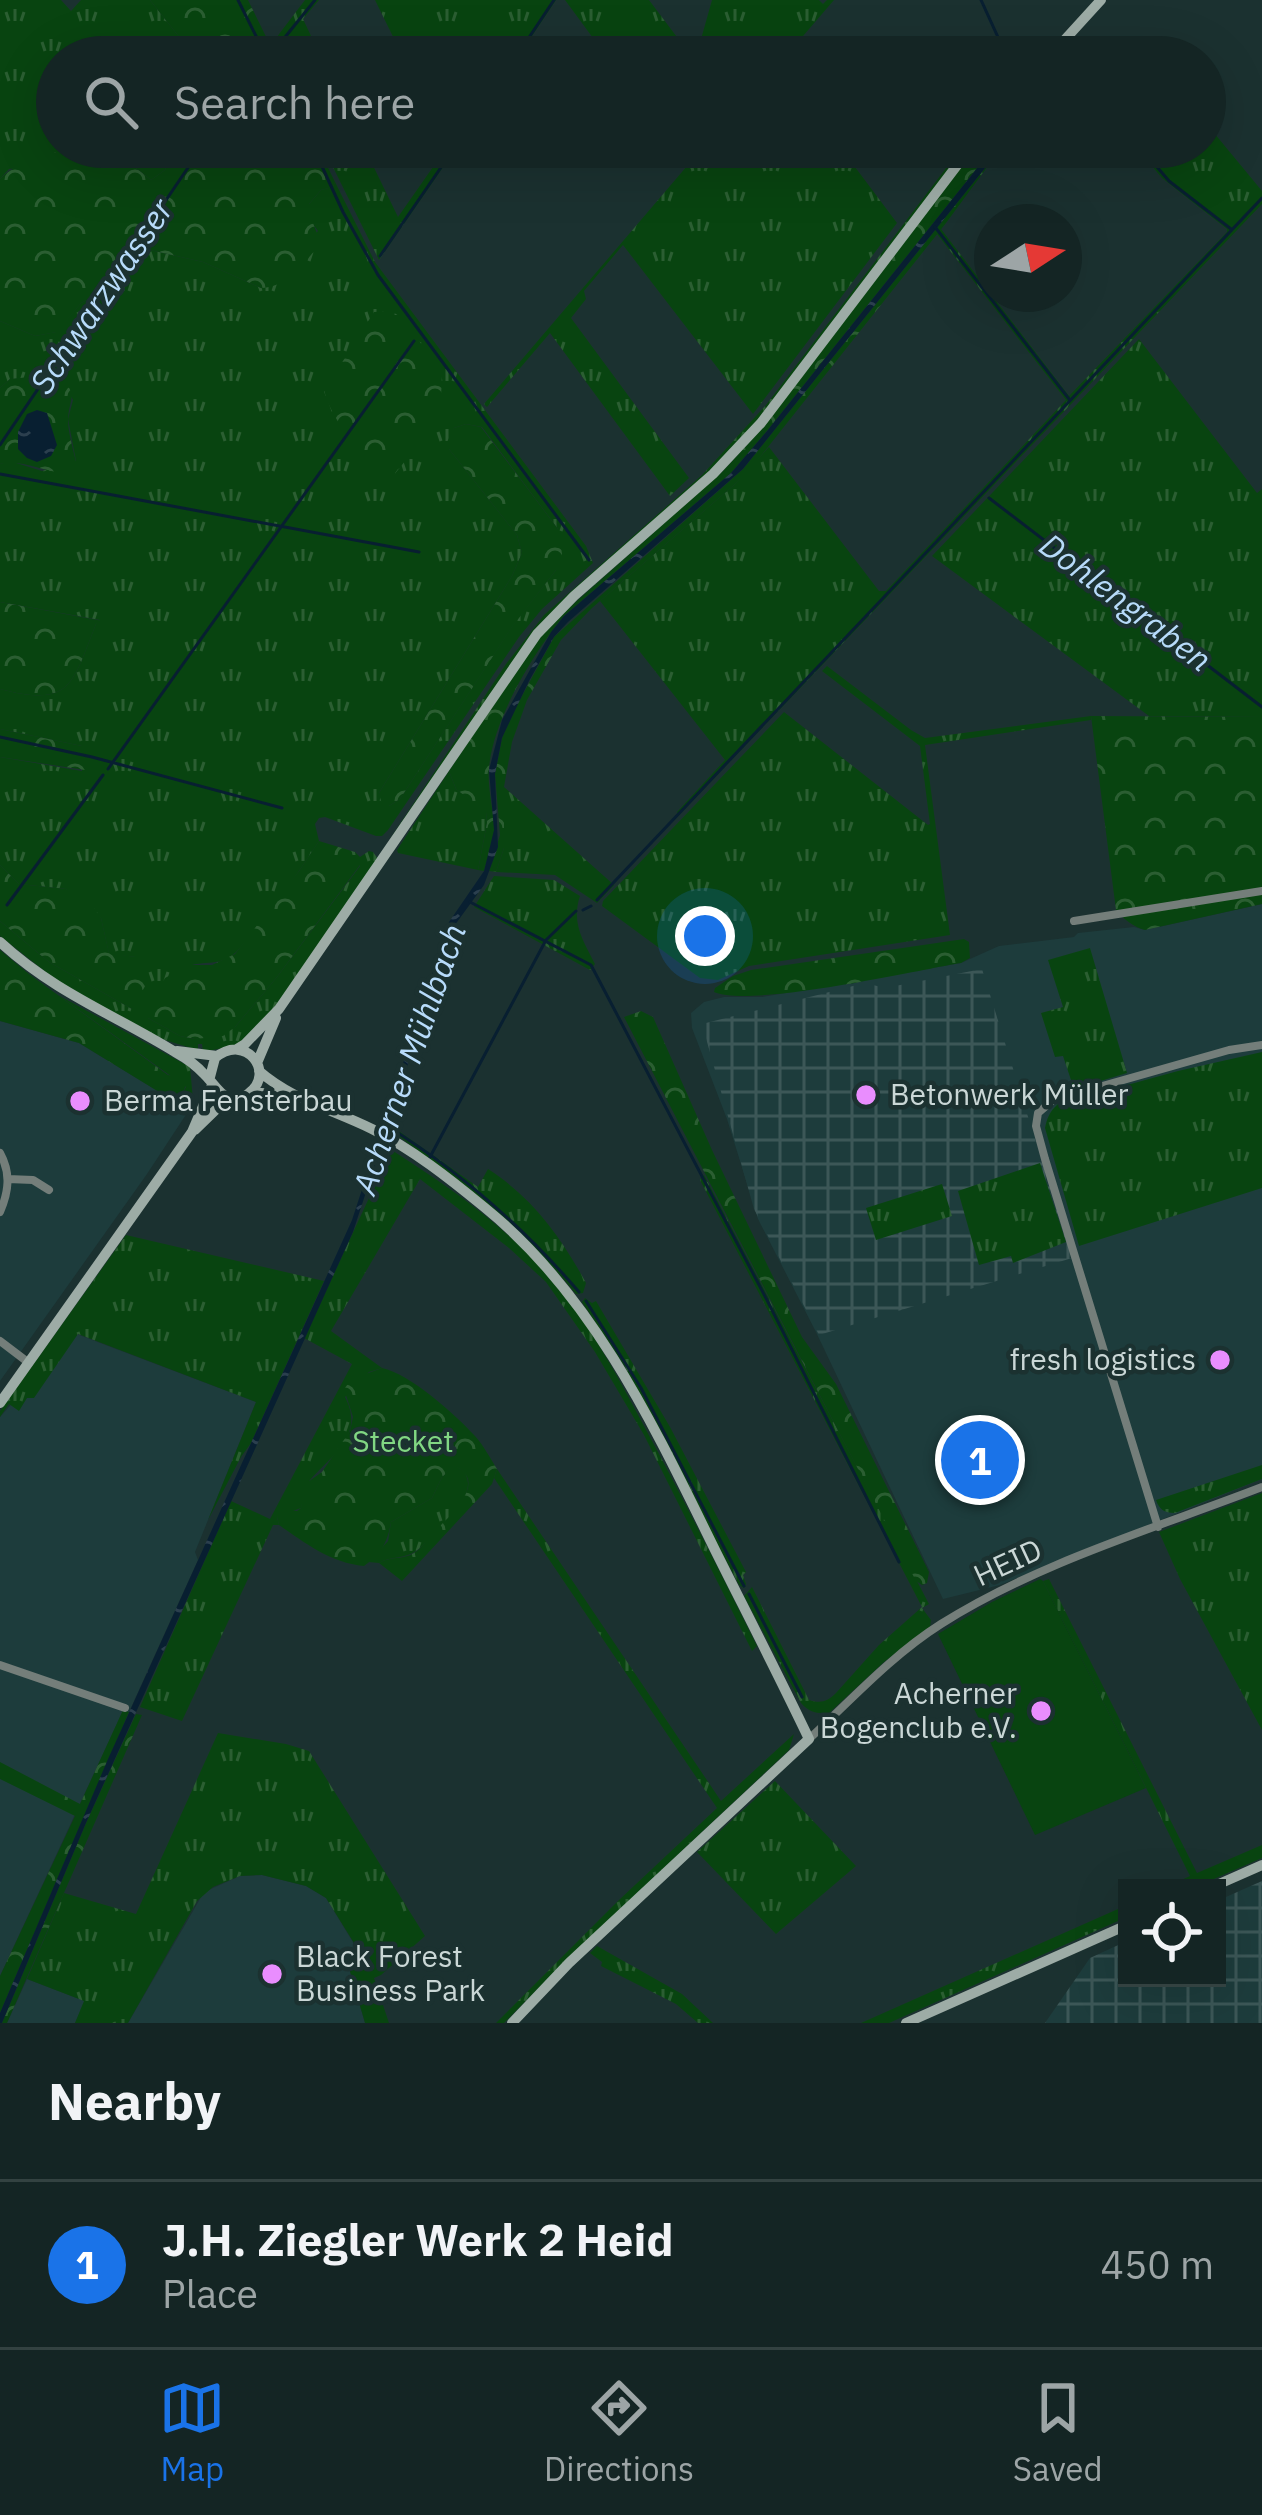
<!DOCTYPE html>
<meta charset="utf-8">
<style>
body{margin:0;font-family:"IBM Plex Sans",sans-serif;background:#213131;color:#f1f3f6}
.controls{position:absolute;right:36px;bottom:36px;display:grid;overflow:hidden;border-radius:0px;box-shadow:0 12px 48px #0002}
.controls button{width:108px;height:108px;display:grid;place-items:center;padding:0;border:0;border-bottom:3px solid #334241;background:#142524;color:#f1f3f6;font:60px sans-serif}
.compass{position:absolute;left:974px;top:204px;width:108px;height:108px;border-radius:50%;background:#142524;box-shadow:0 12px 48px #0002;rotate:78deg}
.you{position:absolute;left:705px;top:936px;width:42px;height:42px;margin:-30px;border:9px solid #fff;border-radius:50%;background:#1a73e8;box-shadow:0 0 0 18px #1a73e833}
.badge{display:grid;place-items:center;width:78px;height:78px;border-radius:50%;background:#1a73e8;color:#fff;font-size:39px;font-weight:700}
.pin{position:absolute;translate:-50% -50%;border:6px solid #fff;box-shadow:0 3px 12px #0006}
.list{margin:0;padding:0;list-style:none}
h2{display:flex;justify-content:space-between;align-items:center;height:156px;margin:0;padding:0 48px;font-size:51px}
h2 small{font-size:39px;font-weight:400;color:#9da5a6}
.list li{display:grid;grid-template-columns:78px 1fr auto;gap:36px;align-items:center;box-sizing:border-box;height:168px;padding:0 48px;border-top:3px solid #334241}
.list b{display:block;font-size:45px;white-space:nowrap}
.list p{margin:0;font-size:39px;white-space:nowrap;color:#9da5a6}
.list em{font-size:39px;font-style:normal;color:#9da5a6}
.icon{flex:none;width:66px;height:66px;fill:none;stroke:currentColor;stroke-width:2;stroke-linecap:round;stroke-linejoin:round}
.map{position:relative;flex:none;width:1262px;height:2023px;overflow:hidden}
.search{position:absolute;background:#142524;box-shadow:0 12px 48px #0002;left:36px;right:36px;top:36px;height:132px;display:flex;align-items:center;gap:30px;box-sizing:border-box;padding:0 42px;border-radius:66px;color:#9da5a6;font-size:45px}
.sheet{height:324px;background:#142524}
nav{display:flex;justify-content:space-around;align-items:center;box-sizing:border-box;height:168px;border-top:3px solid #334241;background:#142524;font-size:33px;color:#9da5a6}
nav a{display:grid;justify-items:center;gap:6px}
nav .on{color:#1a73e8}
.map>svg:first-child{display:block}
.built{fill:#1d3c3c}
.industrial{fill:url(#industrial-grid)}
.grass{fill:url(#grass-tufts);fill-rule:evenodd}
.forest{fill:url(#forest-crowns)}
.garden{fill:#084410}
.water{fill:url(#water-ripples)}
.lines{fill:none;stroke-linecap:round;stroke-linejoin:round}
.stream{stroke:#081f31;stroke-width:3}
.street{stroke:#747e7a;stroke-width:8}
.secondary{stroke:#9daca6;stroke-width:10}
.poi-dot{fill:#e98dfe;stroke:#1b3130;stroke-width:4.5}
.labels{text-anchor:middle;stroke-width:9;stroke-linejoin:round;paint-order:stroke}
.poi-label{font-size:30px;fill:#cad7d6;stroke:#1b3130;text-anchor:start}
.park-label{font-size:30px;fill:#81d783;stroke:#1b3130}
.street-label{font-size:30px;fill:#cad7d6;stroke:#1b3130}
.water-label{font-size:33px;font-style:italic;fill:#b7dbfa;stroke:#1b3130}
</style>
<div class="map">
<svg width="1262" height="2023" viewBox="0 0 1262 2023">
<defs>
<pattern id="industrial-grid" width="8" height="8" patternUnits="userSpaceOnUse" patternTransform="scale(3)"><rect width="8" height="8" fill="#1d3c3c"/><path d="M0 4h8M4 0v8" fill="none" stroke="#3c5757"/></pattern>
<pattern id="grass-tufts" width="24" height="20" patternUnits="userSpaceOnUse" patternTransform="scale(3)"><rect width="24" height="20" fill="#084410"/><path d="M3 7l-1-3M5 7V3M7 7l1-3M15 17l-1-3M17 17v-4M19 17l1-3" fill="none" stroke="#2b5e32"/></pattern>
<pattern id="forest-crowns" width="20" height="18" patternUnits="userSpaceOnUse" patternTransform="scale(3)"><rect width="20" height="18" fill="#084410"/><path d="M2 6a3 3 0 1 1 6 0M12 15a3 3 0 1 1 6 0" fill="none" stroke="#2b5e32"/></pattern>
<pattern id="water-ripples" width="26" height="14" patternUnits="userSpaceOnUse" patternTransform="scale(3)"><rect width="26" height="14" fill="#081f31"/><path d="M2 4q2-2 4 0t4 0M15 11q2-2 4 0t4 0" fill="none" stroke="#2b3f4e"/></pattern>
</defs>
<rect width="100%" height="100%" fill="#1b3130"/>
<path class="built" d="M1262,904V1479L1000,1585L943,1599L816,1332L758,1219L727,1119L692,1028L691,1013L704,1002L724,997H762L961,963L999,946L1074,937L1078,933L1134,927L1145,930Z
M0,1021L79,1043L189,1110L147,1174L0,1381Z
M74,1333L256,1402L195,1552L198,1560L129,1712L123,1711L0,1976V1417Z
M262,1875L306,1886L326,1898L359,1952L347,1961L365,2023H128L204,1892L240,1876Z
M27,1979L85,2001L75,2023H7Z"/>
<path class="industrial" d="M982,969L1072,1258L819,1335L754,1209L702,1024L865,983L885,988Z
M1262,1881V2023H1045L1090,1958L1127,1941V1978H1217V1901Z"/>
<path class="grass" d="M0,0H61L71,11L81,0H150L195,57H57V147H174L165,170L151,180L126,160L9,169L0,179Z
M305,0H319L303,19L321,57H281L273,42Z
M375,0H556L518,57H403Z
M565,0H649L692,57H607Z
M712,0H819L823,4L827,0H834L785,57H696Z
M1205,122L1262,191V204L679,815L677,812L725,760L600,601L734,485L769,447L879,591H886L1066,400L937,234L941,229L1069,396L1227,232V229L1162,178L1136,147H1205Z
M323,147H364L398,217L447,147H457L379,260Z
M674,147H840L897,223L753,414L623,245L584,291L586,299L571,318L689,478L670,496L550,333L487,407L484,404L687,166Z
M962,147H966L769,408L735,448L581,585L390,839L506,664L544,615L702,475L766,405Z
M335,182L375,262L586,546L593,563L542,609L519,637L388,830L382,836H376L325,817L319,818L315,824L319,841C295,878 268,916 239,949C221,969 203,959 187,967C168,976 149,998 148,1018L180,1036L195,1039L235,1027L277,977L360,866V857L369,851L373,852L378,859C357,889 265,1034 240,1043C234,1046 211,1051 203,1051L202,1044H198V1050L158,1038L56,980L0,936V921L49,962L132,1009L135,957L109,954L101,918L66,889L19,884L0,865V757L82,771V746L0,729V689C72,708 72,684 96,624L100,620L0,602V464L10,461L42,471L76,461L68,419L73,400L60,377L10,379L0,388V321L35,336L56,332L81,303L109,289L136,254L150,250L203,262L261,288L318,231L309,219V204L321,190L333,187ZM466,424L482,427L558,529L556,570L513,625L400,799L389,806L379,793L512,576L522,553L517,535L449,449L454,428Z
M1139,339L1257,493L1262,489V717L1149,716L932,556Z
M827,666L911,730L925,738L1091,716V720L925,745L950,935L749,966L718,980L700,978L602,906L603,901L784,712L928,825L930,824L920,746L822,671Z
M449,771L456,789L486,811L487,823L478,870L398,853L397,850Z
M504,787L614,885L597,903L555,875L496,872L504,848Z
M494,876L554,880L580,896C571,923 583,940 595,964L590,970L474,907Z
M1090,948L1127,1073L1074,1089L1063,1056L1055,1057L1041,1013L1063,1007L1048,960Z
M58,995L190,1067L193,1100L189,1110L172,1100L182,1094L186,1087Z
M1262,1052V1188L1079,1246L1045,1128C1047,1118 1050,1111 1058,1104L1178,1071Z
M393,1127L478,1187L488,1169C533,1198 561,1237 586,1283L583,1293L576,1294C520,1226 461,1183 392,1131Z
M387,1147C443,1183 501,1222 545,1272C586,1317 616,1373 644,1426C683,1498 720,1572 757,1646L752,1651L644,1435L595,1352L546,1282L509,1248L420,1179L331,1331L382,1368L369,1372L345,1397C365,1435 333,1454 310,1480C305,1487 303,1500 301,1508L277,1517L279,1525H273L182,1721L140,1707L231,1501L270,1519L352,1364L304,1338L369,1198Z
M1040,1163L1066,1242L1013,1263L1011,1256L979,1265L958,1191Z
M704,1175L929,1604L922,1608L931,1620L930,1627L884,1662L829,1713C816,1714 809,1712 801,1703L744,1596L752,1587L809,1700C821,1704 828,1701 836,1693L879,1645L922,1607L700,1180Z
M942,1184L952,1216L876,1240L866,1208Z
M126,1235L324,1281L251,1443L241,1457L208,1520L256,1402L78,1334L34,1398H27L19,1411L9,1404L0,1417V1411Z
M585,1298L592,1303L596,1301L670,1427L746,1572L743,1575L746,1584L744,1588L739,1585L625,1367L582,1302Z
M454,1465L465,1472C468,1481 469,1482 467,1491C464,1506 429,1542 416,1551C405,1559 390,1556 379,1563L369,1562L388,1541L391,1522L432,1498L442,1477Z
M1262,1465V1479L1175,1513C1164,1513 1159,1509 1156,1500Z
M497,1469L721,1801L794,1734L789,1750L564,1962L504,2023H496L619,1900L717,1808L494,1478Z
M1262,1493V1730L1180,1579L1159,1532Z
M1049,1579L1197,1873L1262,1845V1858L1193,1888H1164L1190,1876L1043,1581Z
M218,1733L286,1744L309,1751L425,1936L381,1975L374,1978L389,2023H365L347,1961L359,1951L326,1898L306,1886L262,1875L240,1876L213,1887L197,1901L128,2023H75L84,2001L27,1979L64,1893L136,1914Z
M775,1781L856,1866L776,1934L697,1852Z
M1127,1905V1917L889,2023H861Z
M597,1946L682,1994L713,2023H698L676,2004L601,1966L602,1962L590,1953Z"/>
<path class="forest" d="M150,0H248L276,57H195Z
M174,147H318L335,182L333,187L321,190L309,204C309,219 317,229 320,244C304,263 288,287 261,288L203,262L150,250L136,254L109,289L81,303L57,332L35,336L0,321V179C16,160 76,143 100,150C120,155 135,167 151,180L165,170Z
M976,147H994L767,431L731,473L564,616C533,653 493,720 489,768C487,790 495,813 494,834C493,847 487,859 484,871L478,870L487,823L486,812L456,789L449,771L524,658L552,623L723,471L766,424Z
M1002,147L946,223L752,467L734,485L592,608L561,640L527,700L512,742L504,787V848L496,872L489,871L500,835L495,774L502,738L510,718L554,637L743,469Z
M391,311L404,319L442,374L441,397L435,424L389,481L382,478C362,452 333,424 324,391L374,312Z
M30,377H60C80,396 68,399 68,422C69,435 73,449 76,462L63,473C43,471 19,459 0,464V388L10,379Z
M466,424L481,427L558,529L562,554L556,570L512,627L400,799L389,806L382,805L379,793L512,576L522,553L517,535L449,449L447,442L454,428Z
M0,602L103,621L96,624C72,684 72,708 0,689Z
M1091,716L1262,717V904L1145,930C1134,927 1123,919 1116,910Z
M0,729L82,746L87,751L85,770L0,757Z
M319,841L355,852L360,857V865L277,977L235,1027L223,1036L195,1039L180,1036L148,1018V1007L165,978L189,965H212L235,954L299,871Z
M0,865L19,884L66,889L88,900L101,918L109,953L135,957L146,966L148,981L132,1009L49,962L0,921Z
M964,939L969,942L970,958L961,963C913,971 751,1008 714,992L715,988L733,976L751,970Z
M0,950L29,974L168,1075L184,1078C188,1092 181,1093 172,1100L79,1043L0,1021Z
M641,1011L653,1017L712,1150L802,1337L836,1384L929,1572L927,1583L922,1585L916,1581L624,1017Z
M382,1368C410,1374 455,1414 475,1436C484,1446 490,1458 497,1469L492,1484L402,1581L379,1563C390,1556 403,1560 414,1553C422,1548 429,1538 434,1532C449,1517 490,1481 454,1466L442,1477L432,1498L391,1522C388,1542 381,1554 364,1566C331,1563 305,1543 279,1525L277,1517L284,1510L297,1511L301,1508L302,1493L308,1482L322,1472L350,1431L353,1417L344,1389L352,1379Z
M123,1710L129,1712L0,2013V1976L75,1816L0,1779V1762L80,1804Z
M136,1714L142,1715L7,2023H2L86,1823Z"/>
<path class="garden" d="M1040,1579L1043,1581L1146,1788L1035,1835L938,1634L992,1602Z"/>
<path class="water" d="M994,147H1002L743,469L568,622L554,637L529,681L502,738L495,774L498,847L484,885L452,929L353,1232L86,1823L2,2023H0V2013L108,1759L352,1220L449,922L484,871L494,830L489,770L502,720L551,632L564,616L731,473L767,431Z
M37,410L47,413L57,445L51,456L37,462L27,458L18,449V432L27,414Z"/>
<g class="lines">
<path class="stream" d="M238,0L263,50
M981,0L1007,57
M269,57L315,0
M516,57L554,0
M313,147L343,212L378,275L589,560
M1140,147L1169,181L1231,229
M935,227L1069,399
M380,256L455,147
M0,445L202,147
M0,474L419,552
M989,498L1262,707
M0,737L92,757L282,808
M108,769L414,341
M597,900L1262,198
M470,902L591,965L767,1300L899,1562
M7,905L103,775
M583,910L591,906
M387,1126C459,1171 524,1228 579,1292
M430,1157L546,940L576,911
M586,1301L641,1388L744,1586
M749,1594L802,1697"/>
<path class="street" d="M1074,921L1262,891
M0,1153C11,1173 9,1191 0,1212
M8,1179L33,1180L49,1190
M0,1341L29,1363
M1158,1527L1045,1159L1036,1126L1038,1113L1053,1100L1229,1050L1262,1045
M0,1665L125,1708
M809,1739C851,1700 892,1655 941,1624C1037,1563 1156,1528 1262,1487"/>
<path class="secondary" d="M1049,57L1101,0
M0,942C54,992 115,1015 175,1052C186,1058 197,1066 205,1075C217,1086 227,1111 249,1093C276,1073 246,1032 215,1058L210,1077
M237,1049L245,1044L279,1009L537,634L574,596L713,474L761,423L971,147
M177,1051L217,1056
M257,1063L276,1018
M259,1071C292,1100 334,1110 372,1129C412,1149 450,1179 484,1207C594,1296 655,1428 716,1552C747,1614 779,1676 809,1739L569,1963L512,2023
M251,1092L292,1096
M195,1130L228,1098
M0,1403L192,1132L212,1085
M1210,1888L1262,1865
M906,2023L1127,1925"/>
</g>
<g class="poi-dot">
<circle cx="866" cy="1095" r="12"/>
<circle cx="80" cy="1101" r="12"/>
<circle cx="1220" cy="1360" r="12"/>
<circle cx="1041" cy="1711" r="12"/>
<circle cx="272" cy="1974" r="12"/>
</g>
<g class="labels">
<g class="poi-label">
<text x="890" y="1105">Betonwerk Müller</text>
<text x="104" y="1111">Berma Fensterbau</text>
<text x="1196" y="1370" text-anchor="end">fresh logistics</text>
<text x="1017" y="1704" text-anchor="end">Acherner<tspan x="1017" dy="34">Bogenclub e.V.</tspan></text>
<text x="296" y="1967">Black Forest<tspan x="296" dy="34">Business Park</tspan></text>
</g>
<g class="park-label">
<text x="403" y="1452">Stecket</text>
</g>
<g class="street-label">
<text transform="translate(1008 1563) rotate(-25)" y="10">HEID</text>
</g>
<g class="water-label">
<text transform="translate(101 296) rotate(-56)" y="12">Schwarzwasser</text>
<text transform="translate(1126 602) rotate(37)" y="12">Dohlengraben</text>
<text transform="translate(409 1059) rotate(-71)" y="12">Acherner Mühlbach</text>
</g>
</g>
</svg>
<div class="controls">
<button><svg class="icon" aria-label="locate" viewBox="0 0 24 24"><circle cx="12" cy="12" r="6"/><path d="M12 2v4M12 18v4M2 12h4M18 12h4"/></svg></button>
</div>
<svg class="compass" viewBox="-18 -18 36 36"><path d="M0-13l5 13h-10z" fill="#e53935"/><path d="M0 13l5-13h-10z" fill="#9da5a6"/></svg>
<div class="you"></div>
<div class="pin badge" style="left:980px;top:1460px">1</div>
<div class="search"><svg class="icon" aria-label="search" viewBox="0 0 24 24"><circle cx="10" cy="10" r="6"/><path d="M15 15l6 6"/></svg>Search here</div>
</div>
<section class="sheet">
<h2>Nearby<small></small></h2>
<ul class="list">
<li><span class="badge">1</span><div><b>J.H. Ziegler Werk 2 Heid</b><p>Place</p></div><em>450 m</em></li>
</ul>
</section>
<nav>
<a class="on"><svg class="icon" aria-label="map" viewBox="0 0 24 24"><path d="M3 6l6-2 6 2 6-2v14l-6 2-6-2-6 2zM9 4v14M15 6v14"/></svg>Map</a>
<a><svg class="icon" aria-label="directions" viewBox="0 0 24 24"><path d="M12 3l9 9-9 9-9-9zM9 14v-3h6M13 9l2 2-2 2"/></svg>Directions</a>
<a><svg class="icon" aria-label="saved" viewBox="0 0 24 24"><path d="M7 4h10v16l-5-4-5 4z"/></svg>Saved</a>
</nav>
